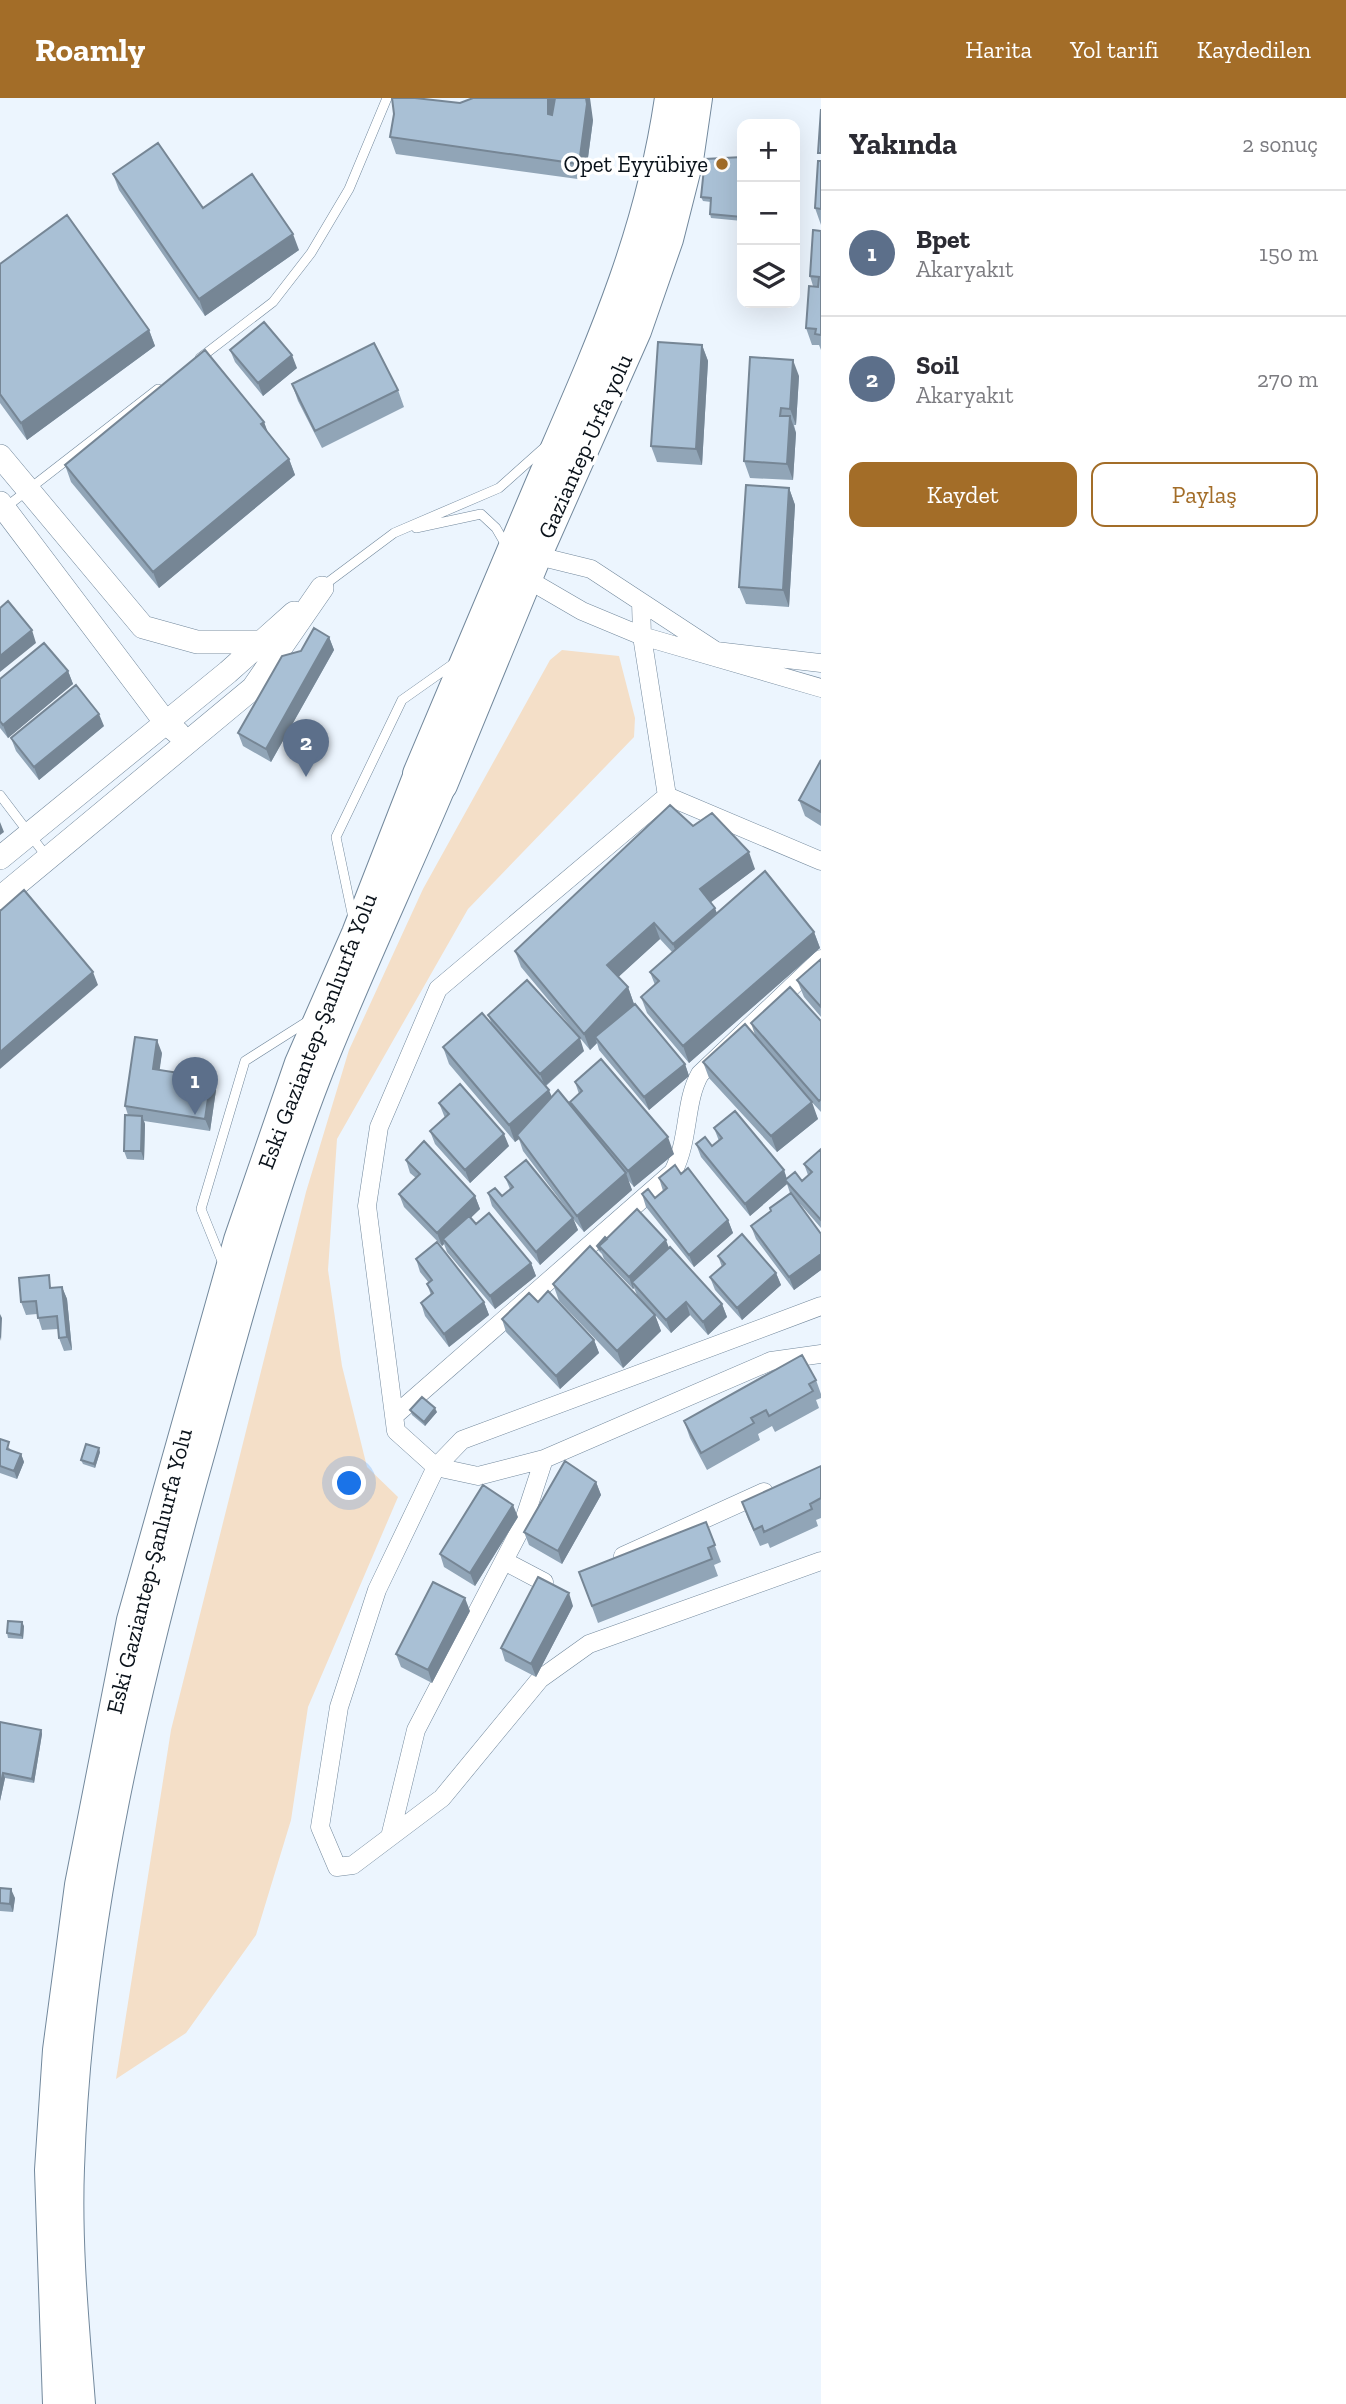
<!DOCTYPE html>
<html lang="tr">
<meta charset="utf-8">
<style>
body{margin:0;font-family:"Zilla Slab",serif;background:#f7f7f7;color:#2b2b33}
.controls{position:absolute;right:21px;top:21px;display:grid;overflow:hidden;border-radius:14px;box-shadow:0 7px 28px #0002}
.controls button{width:63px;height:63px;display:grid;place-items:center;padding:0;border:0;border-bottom:2px solid #e1e1e2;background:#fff;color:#2b2b33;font:35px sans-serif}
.you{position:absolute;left:350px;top:1386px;width:24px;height:24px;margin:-18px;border:5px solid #fff;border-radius:50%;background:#1a73e8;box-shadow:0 0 0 10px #1a73e833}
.badge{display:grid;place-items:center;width:46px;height:46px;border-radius:50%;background:#a36d28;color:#fff;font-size:23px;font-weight:700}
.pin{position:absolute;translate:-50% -58px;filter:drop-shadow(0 2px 4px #0008)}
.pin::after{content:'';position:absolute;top:37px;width:24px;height:21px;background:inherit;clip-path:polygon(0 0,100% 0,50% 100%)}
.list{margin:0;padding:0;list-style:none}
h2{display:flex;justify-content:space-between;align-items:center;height:91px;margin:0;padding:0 28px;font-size:30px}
h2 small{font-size:23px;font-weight:400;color:#7c7c81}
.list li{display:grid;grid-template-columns:46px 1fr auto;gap:21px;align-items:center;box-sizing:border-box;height:126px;padding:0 28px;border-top:2px solid #e1e1e2}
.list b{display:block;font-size:26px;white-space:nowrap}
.list p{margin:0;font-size:23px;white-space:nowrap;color:#7c7c81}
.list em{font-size:23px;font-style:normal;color:#7c7c81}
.actions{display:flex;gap:14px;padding:21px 28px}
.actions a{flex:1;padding:16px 0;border:2px solid #a36d28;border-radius:14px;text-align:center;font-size:24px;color:#a36d28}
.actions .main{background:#a36d28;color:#fff}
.icon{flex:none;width:38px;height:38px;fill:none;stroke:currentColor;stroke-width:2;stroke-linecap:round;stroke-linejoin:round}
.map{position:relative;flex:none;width:821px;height:2306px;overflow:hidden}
header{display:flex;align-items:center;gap:42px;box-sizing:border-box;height:98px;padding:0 35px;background:#a36d28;color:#fff}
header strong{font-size:33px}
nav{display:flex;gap:38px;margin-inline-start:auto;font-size:24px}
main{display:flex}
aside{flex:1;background:#fff}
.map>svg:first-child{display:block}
.green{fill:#f4dfc8}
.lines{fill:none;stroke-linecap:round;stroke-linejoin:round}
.service-casing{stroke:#72889c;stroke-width:10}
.minor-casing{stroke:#72889c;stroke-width:19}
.tertiary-casing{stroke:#72889c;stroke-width:24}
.primary-casing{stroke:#72889c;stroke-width:30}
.trunk-casing{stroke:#72889c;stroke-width:32}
.service{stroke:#fff;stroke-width:9}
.minor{stroke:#fff;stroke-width:18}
.tertiary{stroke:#fff;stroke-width:23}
.primary{stroke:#fff;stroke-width:28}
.trunk{stroke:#fff;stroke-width:30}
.wall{fill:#91a5b7}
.shaded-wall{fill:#768695}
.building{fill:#a9c0d5;stroke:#768695;stroke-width:2}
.poi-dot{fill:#a36d28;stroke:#fff;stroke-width:2.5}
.labels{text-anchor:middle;stroke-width:7;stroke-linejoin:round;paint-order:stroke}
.poi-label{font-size:23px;fill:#0a121a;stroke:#fff;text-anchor:end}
.street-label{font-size:23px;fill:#0a121a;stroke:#fff}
</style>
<header>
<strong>Roamly</strong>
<nav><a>Harita</a><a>Yol tarifi</a><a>Kaydedilen</a></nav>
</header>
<main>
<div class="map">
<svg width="821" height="2306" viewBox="0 0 821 2306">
<rect width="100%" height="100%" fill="#ecf5fe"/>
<path class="green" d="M562,552L619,558L635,620L634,639L468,811L337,1041L328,1172L342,1268L367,1369L398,1399L308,1609L291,1722L256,1837L186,1935L116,1981L171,1632L306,1094L349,952L423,791L550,562Z"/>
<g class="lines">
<g class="service-casing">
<path id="service" d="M200,260L273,204L311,155L349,91L387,0
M6,409L158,291
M416,430L481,416L496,430L507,449
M323,488L394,435L499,390L546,348
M0,697L47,759
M353,820L336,739L402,602L453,566
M224,1168L201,1111L245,963L308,923"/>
</g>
<g class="minor-casing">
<path id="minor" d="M530,456L591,471L716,553L821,565
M522,473L527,481L582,513L642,538L821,590
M641,504L642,538L667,698L438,891L379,1029L367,1108L396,1333L436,1369L478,1378L544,1361L771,1263L821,1256
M667,698L821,763
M821,1208L462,1342L436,1369L377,1492L339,1609L320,1729L337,1769L353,1767L442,1700L540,1581L589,1546L821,1463
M394,1318L673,1074C690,1041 684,1004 700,976L821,861
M623,1458L764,1394
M504,1463L544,1484
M390,1739L416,1632L522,1428L544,1361"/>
</g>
<g class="tertiary-casing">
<path id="tertiary" d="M0,358L143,529L197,544H261
M0,405L166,625L178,635
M0,760L228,574L294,515
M0,800L253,590L322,490"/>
</g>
<g class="primary-casing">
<path id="primary" d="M57,2306L49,2072L57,1952L79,1787L131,1522L238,1142L299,965L356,835L418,676
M81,2306C75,2228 67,2149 70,2070C78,1824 137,1580 204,1343C238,1219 272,1093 319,973C357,877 402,782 442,687"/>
</g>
<g class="trunk-casing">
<path id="trunk" d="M418,676C459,580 499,483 540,387C597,255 649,144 670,0
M442,687L537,456L636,233L668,141L688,62L697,0"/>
</g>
<use href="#service" class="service"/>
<use href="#minor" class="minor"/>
<use href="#tertiary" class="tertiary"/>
<use href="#primary" class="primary"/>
<use href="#trunk" class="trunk"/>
</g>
<path class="wall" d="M473,0H554V5L593,22L585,82L396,56L390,39Z
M742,59V123L711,120L710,116L711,104L703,103L701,99Z
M821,63V127L815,110Z
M113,76L203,110L299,152L205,218L119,92Z
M821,133V252L819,247H812L806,230L813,188L810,178Z
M0,166L149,232L155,248L27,342L0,305Z
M702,247L708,263L702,367L657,364L651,348Z
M230,252L297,270L263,298L235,264Z
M799,278L796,327H794L796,335L793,382L750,380L744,363Z
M292,286L398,292L404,309L322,350L298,303Z
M264,324L268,336L289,361L295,377L159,490L71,384L65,367Z
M789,390L795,407L789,509L746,506L739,489Z
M329,539L334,552L271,664L243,648L238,635Z
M68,573L73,586L8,640L0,630V581Z
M104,628L39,682L16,653L11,640Z
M821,662V728L805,718L799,702Z
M693,728L755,771L710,804L717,815L814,834L820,850L689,965L647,915L641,899L655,887L650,874L672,854L660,841L618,879L628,889L634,906L685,966L689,978L649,1012L599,952L597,945L590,952L521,869L515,853Z
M821,861V919L804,899L797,882Z
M488,917L584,953L546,988L552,999L572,1010L570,1004L579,996L575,984L674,1056L634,1089L628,1082L632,1092L584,1134L573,1121L578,1132L540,1167L492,1108L488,1095L502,1098L510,1091L505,1079L569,1114L523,1053L519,1041L515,1044L449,966L443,949L491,924Z
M821,923V1014L808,1000L818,1021L777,1054L709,980L703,964L755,937L751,925Z
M162,955L159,972L216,992L210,1033L144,1023L145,1026L144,1062L127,1061L124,1053L128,1017L125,1008Z
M439,1005L509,1048L470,1085L435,1046L430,1033L445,1020Z
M714,1030L784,1072L787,1081L802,1083L808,1077L804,1066L821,1051V1130L795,1100L821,1136V1172L794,1192L756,1141L751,1128L771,1113L770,1110L790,1095L787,1086L750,1118L701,1059L696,1046L712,1048L719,1043Z
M406,1062L475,1098L480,1111L470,1120L476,1126L531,1165L536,1178L495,1211L447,1154L444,1146L442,1148L404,1109L399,1096L416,1080L410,1075Z
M681,1076L728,1122L733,1135L694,1169L646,1109L642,1096L655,1100L663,1093L659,1080Z
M607,1141L669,1150L722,1206L727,1219L708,1237L690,1217L671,1235L655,1217L661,1233L623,1270L559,1203L553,1186L651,1213L637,1197L634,1190L633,1191L604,1161L602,1156L598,1152L597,1148Z
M718,1158L776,1175L781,1187L742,1222L715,1192L710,1179L722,1169Z
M416,1161L484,1204L489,1217L449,1249L425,1218L421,1205L431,1197L427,1186L429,1185L420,1174Z
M62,1189L67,1201L72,1252L64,1253L59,1240L58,1231L42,1232L37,1216L26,1217L21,1204L54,1190Z
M538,1204L594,1242L599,1255L560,1291L506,1234L502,1221Z
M816,1282L821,1296V1300L816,1302L819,1310L775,1334L772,1328L758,1336L760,1342L707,1372L690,1340L684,1323Z
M410,1312L437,1314L425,1328L412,1317Z
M0,1341L12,1353L21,1356L24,1364L17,1381L0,1375Z
M100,1354L95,1370L83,1366L81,1362Z
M821,1368V1420L816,1422L818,1428L770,1450L768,1445L760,1448L748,1421L742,1404Z
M596,1384L601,1397L562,1466L529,1447L524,1434Z
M518,1419L475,1488L444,1469L440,1456Z
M706,1424L721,1464L714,1467L718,1478L598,1525L579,1474Z
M573,1508L536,1579L505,1563L501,1550Z
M470,1513L432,1585L401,1569L396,1556Z
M24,1528L23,1541L8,1540L7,1535Z
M0,1624L41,1632L42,1636L34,1685L5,1680L0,1703Z
M0,1790L15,1800L13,1814L0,1813Z"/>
<path class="shaded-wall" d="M548,0H554V33L548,16Z
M586,0H590L593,22L585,82L579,66Z
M293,136L299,152L205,218L199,201Z
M149,232L155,248L27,342L21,325Z
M702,247L708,263L702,367L696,351Z
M292,257L297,270L263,298L258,285Z
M793,262L799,278L796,327L790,311Z
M790,318L796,335L793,382L787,366Z
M264,324L270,340L261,326Z
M289,361L295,377L159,490L153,474Z
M789,390L795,407L789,509L783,492Z
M32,532L36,545L0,574V558Z
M329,539L334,552L271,664L266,651Z
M68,573L73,586L8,640L3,627Z
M99,616L104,628L39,682L34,669Z
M0,724L4,734L0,737Z
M749,754L755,771L706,808L700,791Z
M715,810L721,827L679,862L673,846Z
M654,825L660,841L613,884L607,867Z
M814,834L820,850L689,965L683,948Z
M93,874L98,887L0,971V954Z
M628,889L634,906L595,939L597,945L590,952L584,936Z
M580,940L584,953L545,988L540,976Z
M157,942L162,955L158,984L153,971Z
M685,966L689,978L649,1012L644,999Z
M211,980L216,992L210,1033L205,1021Z
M549,992L556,1009L517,1037L519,1041L515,1044L509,1027Z
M812,1004L818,1021L777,1054L771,1038Z
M142,1018L145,1026L144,1062L141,1053Z
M504,1036L509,1048L470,1085L465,1072Z
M668,1039L674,1056L634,1089L628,1073Z
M784,1072L788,1085L785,1082L787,1086L750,1118L745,1106Z
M626,1075L632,1092L584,1134L577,1118Z
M475,1098L480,1111L446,1144L443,1141L444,1146L442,1148L437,1135Z
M573,1120L578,1132L540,1167L536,1154Z
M728,1122L733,1135L694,1169L689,1157Z
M666,1142L671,1155L632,1184L634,1190L633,1191L629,1179Z
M821,1156V1172L794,1192L789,1179Z
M531,1165L536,1178L495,1211L490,1198Z
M776,1175L781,1187L742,1222L737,1210Z
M62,1189L67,1201L72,1252L67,1239Z
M484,1204L489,1217L449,1249L444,1236Z
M686,1204L690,1217L671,1235L666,1222Z
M722,1206L727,1219L708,1237L703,1224Z
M0,1216L2,1220L1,1243L0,1239Z
M655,1217L661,1233L623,1270L617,1253Z
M594,1242L599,1255L560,1291L556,1278Z
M435,1310L437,1314L425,1328L424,1324Z
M99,1350L100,1354L95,1370L94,1366Z
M21,1356L24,1364L17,1381L14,1373Z
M596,1384L601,1397L562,1466L558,1453Z
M513,1407L518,1419L475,1488L470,1475Z
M569,1495L573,1508L536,1579L531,1566Z
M465,1500L470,1513L432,1585L428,1572Z
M22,1524L24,1528L23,1541L21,1537Z
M41,1632L42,1636L34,1685L32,1681Z
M3,1675L5,1680L0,1703V1691Z
M11,1791L15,1800L13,1814L10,1806Z"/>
<path class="building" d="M392,0H415L460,5L473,0H548V16L552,17L555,0H586L587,6L579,66L390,39L394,16Z
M821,11V55H818Z
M158,45L203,110L252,76L293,136L199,201L113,76Z
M742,59V119L710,116L711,100L701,99L705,61Z
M818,63H821V111L815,110Z
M67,117L149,232L21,325L0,296V166Z
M813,132L821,133V237L815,236L816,231L806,230L809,188L818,189L819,179L810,178Z
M264,224L292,257L258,285L230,252Z
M658,244L702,247L696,351L651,348Z
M374,245L398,292L315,333L292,286Z
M205,252L264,324L261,326L289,361L153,474L65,367Z
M750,259L793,262L790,311L781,310L780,318H790L787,366L744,363Z
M746,387L789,390L783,492L739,489Z
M8,503L32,532L0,558V510Z
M314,530L329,539L266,651L238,635L282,558L301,553Z
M44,545L68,573L3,627L0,623V581Z
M76,587L99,616L34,669L11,640Z
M821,662V714L799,702Z
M670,707L693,728L712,715L749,754L700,791L715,810L673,846L654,825L607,867L628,889L584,936L515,853Z
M765,773L814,834L683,948L641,899L659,883L650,874Z
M24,792L93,874L0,954V813Z
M821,861V909L797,882Z
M527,882L580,940L540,976L488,917Z
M790,889L821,923V1001L819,1003L751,925Z
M635,906L685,966L644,999L595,939Z
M482,915L549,992L509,1027L443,949Z
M745,926L812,1004L771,1038L703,964Z
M135,939L157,942L153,971L211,980L205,1021L125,1008Z
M601,961L668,1039L628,1073L570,1004L582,993L575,984Z
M460,986L504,1036L465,1072L430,1033L449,1016L439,1005Z
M558,992L626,1075L577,1118L517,1037Z
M735,1013L784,1072L745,1106L696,1046L705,1039L712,1048L722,1040L714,1030Z
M125,1017L142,1018L141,1053H124Z
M424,1043L475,1098L437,1135L399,1096L420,1076L406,1062Z
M821,1051V1122L785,1082L795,1074L802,1083L812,1074L804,1066Z
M526,1062L573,1120L536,1154L488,1095L495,1090L502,1098L513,1089L505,1079Z
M675,1067L681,1076L688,1070L728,1122L689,1157L642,1096L648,1091L655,1100L667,1090L659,1080Z
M791,1095L821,1136V1156L789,1179L751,1128L771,1113L770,1110Z
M637,1111L666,1142L629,1179L599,1148Z
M489,1115L531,1165L490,1198L443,1141L469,1118L476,1126Z
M742,1136L776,1175L737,1210L710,1179L725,1166L718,1158Z
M605,1139L607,1141L599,1148L601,1152L597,1148Z
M437,1144L484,1204L444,1236L421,1205L433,1195L427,1186L432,1182L416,1161Z
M590,1148L655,1217L617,1253L553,1186Z
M670,1149L722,1206L703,1224L686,1204L666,1222L632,1184Z
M49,1177L50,1190L62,1189L67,1239L59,1240L57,1218L38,1220L36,1203L21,1204L19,1180Z
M548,1193L594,1242L556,1278L502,1221L529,1195L538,1204Z
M802,1257L816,1282L809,1286L813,1293L769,1318L766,1312L751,1320L754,1325L701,1355L684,1323Z
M422,1299L435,1310L424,1324L410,1312Z
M0,1341L9,1344L7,1351L21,1356L14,1373L0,1368Z
M86,1346L99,1350L94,1366L81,1362Z
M565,1363L596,1384L558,1453L524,1434Z
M821,1368V1400L810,1406L812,1411L764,1434L762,1428L754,1432L742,1404Z
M483,1387L513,1407L470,1475L440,1456Z
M706,1424L715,1447L708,1450L712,1461L592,1508L579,1474Z
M538,1479L569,1495L531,1566L501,1550Z
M433,1484L465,1500L428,1572L396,1556Z
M8,1523L22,1524L21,1537L7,1535Z
M0,1624L41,1632L32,1681L3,1675L0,1691Z
M0,1790L11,1791L10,1806L0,1805Z"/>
<circle class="poi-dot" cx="722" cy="66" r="7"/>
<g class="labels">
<g class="poi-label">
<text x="708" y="74">Opet Eyyübiye</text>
</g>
<g class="street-label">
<text transform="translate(585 348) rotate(-66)" y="8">Gaziantep-Urfa yolu</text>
<text transform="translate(317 933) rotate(-69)" y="8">Eski Gaziantep-Şanlıurfa Yolu</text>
<text transform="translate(149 1473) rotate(-76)" y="8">Eski Gaziantep-Şanlıurfa Yolu</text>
</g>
</g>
</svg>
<div class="controls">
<button>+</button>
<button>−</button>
<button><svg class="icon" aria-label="layers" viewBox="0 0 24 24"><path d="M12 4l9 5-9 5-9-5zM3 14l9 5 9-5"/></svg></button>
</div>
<div class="you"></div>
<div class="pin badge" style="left:195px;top:1017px;background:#5c6f8a">1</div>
<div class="pin badge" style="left:306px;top:679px;background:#5c6f8a">2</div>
</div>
<aside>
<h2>Yakında<small>2 sonuç</small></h2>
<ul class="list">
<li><span class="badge" style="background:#5c6f8a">1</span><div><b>Bpet</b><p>Akaryakıt</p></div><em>150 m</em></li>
<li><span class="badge" style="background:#5c6f8a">2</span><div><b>Soil</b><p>Akaryakıt</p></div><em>270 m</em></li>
</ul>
<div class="actions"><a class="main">Kaydet</a><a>Paylaş</a></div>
</aside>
</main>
